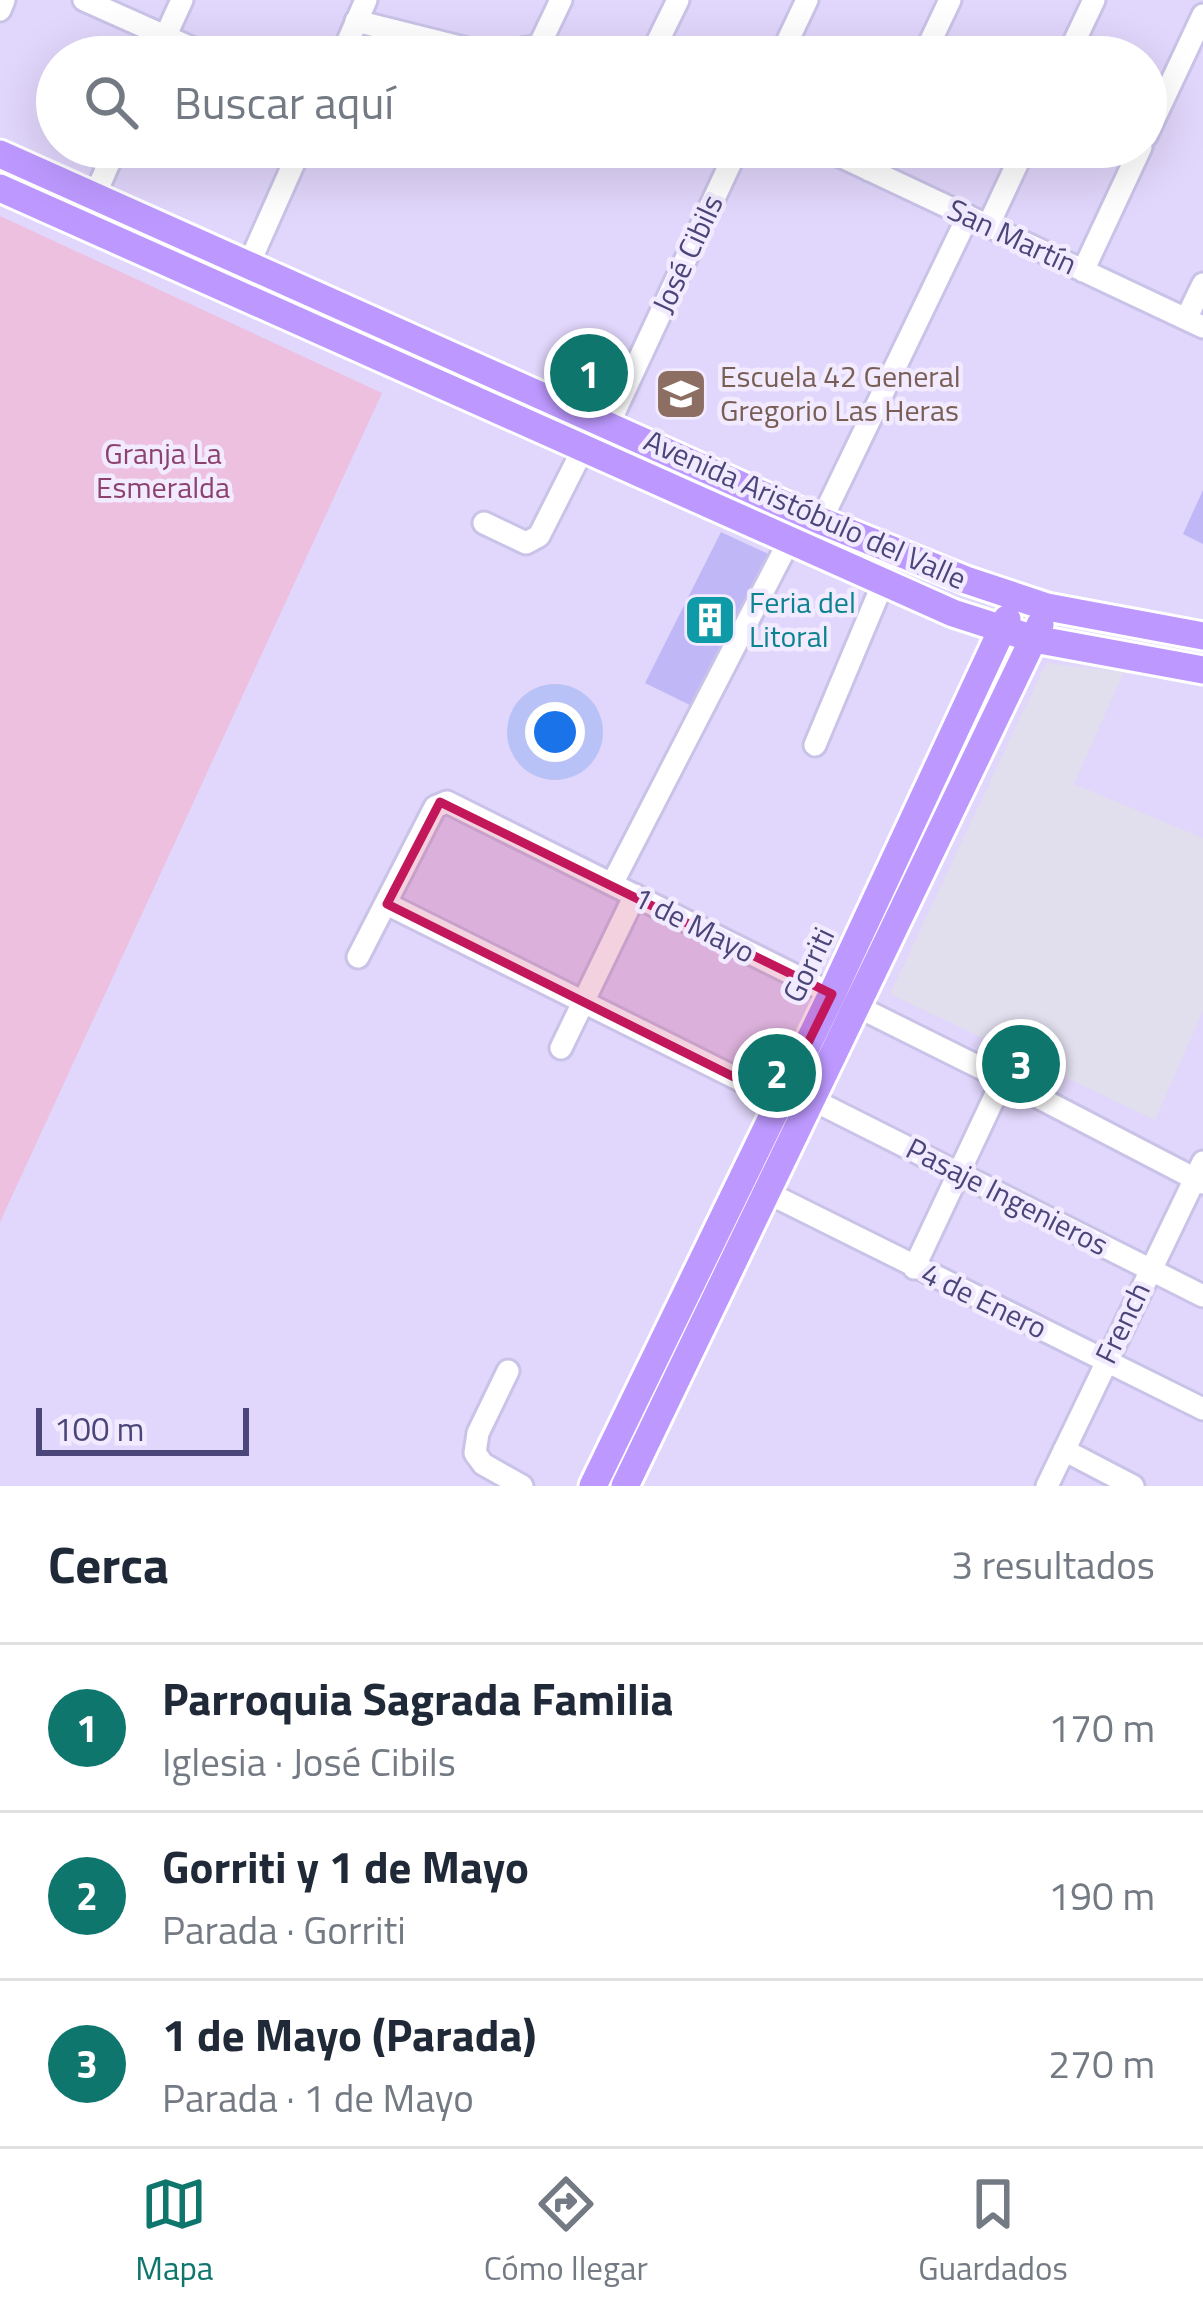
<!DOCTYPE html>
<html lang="es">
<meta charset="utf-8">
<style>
body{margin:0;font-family:"Titillium Web",sans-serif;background:#f2f2f3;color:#1f2937}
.scale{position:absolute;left:36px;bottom:30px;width:213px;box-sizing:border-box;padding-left:12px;border:6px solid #4b4679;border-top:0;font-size:33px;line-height:42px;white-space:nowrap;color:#4b4679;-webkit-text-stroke:9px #f2ebff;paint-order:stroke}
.you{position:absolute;left:555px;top:732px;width:42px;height:42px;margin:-30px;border:9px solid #fff;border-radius:50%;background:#1a73e8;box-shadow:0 0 0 18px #1a73e833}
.badge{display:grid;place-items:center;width:78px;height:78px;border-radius:50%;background:#0f766e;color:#fff;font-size:39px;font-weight:700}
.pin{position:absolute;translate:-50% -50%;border:6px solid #fff;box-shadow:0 3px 12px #0006}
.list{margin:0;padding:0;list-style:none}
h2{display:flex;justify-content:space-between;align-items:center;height:156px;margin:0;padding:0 48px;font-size:51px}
h2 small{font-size:39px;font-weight:400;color:#747a83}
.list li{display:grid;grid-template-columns:78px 1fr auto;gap:36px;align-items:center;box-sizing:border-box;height:168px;padding:0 48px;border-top:3px solid #e0e1e3}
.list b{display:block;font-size:45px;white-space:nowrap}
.list p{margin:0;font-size:39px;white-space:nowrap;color:#747a83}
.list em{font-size:39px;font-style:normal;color:#747a83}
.icon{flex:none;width:66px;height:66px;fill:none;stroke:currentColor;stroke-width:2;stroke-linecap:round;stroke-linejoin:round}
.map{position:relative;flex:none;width:1203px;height:1486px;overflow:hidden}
.search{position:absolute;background:#fff;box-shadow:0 12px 48px #0002;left:36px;right:36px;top:36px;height:132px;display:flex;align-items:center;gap:30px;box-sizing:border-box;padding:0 42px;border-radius:66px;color:#747a83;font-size:45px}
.sheet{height:660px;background:#fff}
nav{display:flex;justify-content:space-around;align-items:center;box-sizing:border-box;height:168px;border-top:3px solid #e0e1e3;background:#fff;font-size:33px;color:#747a83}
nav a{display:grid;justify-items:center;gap:6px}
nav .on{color:#0f766e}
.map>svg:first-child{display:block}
.residential{fill:#e1d6fb;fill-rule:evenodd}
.industrial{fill:#e1deed}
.green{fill:#edc0df}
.building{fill:#c0b8f6}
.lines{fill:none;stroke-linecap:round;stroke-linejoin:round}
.minor-casing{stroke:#cac3e8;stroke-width:27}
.major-casing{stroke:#fff;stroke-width:33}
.minor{stroke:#fff;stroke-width:21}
.major{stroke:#bd99ff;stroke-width:27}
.marked{fill:#c2185b;fill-opacity:0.2;stroke:#c2185b;stroke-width:9;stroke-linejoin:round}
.labels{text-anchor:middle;stroke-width:9;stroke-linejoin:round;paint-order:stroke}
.street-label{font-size:30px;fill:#4b4679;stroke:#f2ebff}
.education-label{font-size:30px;fill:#785e54;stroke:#f2ebff;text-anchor:start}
.park-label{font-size:30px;fill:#8c426c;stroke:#f2ebff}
.culture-label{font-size:30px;fill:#0d838f;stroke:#f2ebff;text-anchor:start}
</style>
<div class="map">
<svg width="1203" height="1486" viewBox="0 0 1203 1486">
<rect width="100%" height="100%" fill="#ece3fe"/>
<path class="residential" d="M0,0H1203V1486H0ZM57,57H1146V147H57Z"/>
<path class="industrial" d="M1046,663L1124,672L1074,784L1203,838V1011L1155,1120L890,994Z"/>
<path class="green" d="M0,216L382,393L0,1222Z"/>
<path class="building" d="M1203,490V544L1183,534Z
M721,532L775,557L698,709L645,683Z"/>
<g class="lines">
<g class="minor-casing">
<path id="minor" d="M84,0L212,57
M0,10L4,0
M356,21L476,51L497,53L539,46L595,57
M539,46L561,0
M156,57L182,0
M341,57L366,0
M650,57L678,0
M780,57L807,0
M923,57L950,0
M1067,57L1094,0
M1146,136L1203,15
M821,147L1203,327
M869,170L880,147
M95,195L116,147
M988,226L1025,147
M1083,271L1141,147
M236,293L301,147
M1186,319L1203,284
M608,426L738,147
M484,523L526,543L539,536L584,447
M807,550L968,216
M815,745L883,583
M612,884L789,541
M387,904L780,1100
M358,957L435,807L447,802L1003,1079L1203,1183
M561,1048L635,895
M811,1099L1203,1296
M766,1192L1203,1409
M914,1268L1003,1079
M508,1371L478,1433L475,1453L483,1464L522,1486
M1064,1450L1133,1486
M1047,1486L1203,1162"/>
</g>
<g class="major-casing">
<path id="major" d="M0,154L821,521L966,580L1047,607L1203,636
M0,188L953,613L1034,639L1203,670
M593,1486L832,994L1007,619
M625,1486L1040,625"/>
</g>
<use href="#minor" class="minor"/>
<use href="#major" class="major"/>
</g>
<path class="marked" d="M440,802L832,994L780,1100L387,904Z"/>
<defs>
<g id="school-square" transform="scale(2.7)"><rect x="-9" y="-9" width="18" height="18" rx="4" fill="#8d6e63" stroke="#f2ebff"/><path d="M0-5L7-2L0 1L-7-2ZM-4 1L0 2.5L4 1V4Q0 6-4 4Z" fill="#fff"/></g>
<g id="building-square" transform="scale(2.7)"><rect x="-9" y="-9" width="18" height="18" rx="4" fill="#0f9aa8" stroke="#f2ebff"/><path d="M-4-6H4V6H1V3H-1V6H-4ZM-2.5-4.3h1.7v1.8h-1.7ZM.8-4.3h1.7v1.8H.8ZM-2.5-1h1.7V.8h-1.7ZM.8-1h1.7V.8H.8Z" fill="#fff"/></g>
</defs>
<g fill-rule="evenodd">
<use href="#school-square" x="681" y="394"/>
<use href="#building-square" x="710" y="620"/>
</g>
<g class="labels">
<g class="street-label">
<text transform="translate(1012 237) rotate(25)" y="10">San Martín</text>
<text transform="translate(688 254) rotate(-65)" y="10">José Cibils</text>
<text transform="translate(805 510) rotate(24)" y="10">Avenida Aristóbulo del Valle</text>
<text transform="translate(694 925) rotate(27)" y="10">1 de Mayo</text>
<text transform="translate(809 965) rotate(-64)" y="10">Gorriti</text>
<text transform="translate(1007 1197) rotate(27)" y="10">Pasaje Ingenieros</text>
<text transform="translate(984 1301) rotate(26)" y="10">4 de Enero</text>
<text transform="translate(1123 1323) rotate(-64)" y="10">French</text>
</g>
<g class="education-label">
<text x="720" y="387">Escuela 42 General<tspan x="720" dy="34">Gregorio Las Heras</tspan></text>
</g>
<g class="park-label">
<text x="163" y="464">Granja La<tspan x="163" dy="34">Esmeralda</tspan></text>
</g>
<g class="culture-label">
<text x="749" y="613">Feria del<tspan x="749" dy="34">Litoral</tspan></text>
</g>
</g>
</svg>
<div class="scale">100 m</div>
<div class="you"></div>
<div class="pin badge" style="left:589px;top:373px">1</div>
<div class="pin badge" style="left:777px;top:1073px">2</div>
<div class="pin badge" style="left:1021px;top:1064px">3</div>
<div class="search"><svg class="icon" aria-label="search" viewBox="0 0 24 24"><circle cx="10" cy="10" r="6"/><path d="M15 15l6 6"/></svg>Buscar aquí</div>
</div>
<section class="sheet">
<h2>Cerca<small>3 resultados</small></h2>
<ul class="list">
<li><span class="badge">1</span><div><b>Parroquia Sagrada Familia</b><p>Iglesia · José Cibils</p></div><em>170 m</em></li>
<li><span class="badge">2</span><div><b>Gorriti y 1 de Mayo</b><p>Parada · Gorriti</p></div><em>190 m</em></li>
<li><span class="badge">3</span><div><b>1 de Mayo (Parada)</b><p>Parada · 1 de Mayo</p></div><em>270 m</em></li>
</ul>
</section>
<nav>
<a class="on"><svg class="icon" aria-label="map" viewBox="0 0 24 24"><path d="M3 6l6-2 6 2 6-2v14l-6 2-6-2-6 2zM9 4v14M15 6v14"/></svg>Mapa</a>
<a><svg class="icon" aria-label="directions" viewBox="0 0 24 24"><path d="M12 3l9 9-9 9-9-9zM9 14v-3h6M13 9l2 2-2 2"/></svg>Cómo llegar</a>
<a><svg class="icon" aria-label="saved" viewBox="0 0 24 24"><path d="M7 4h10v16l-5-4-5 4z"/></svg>Guardados</a>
</nav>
